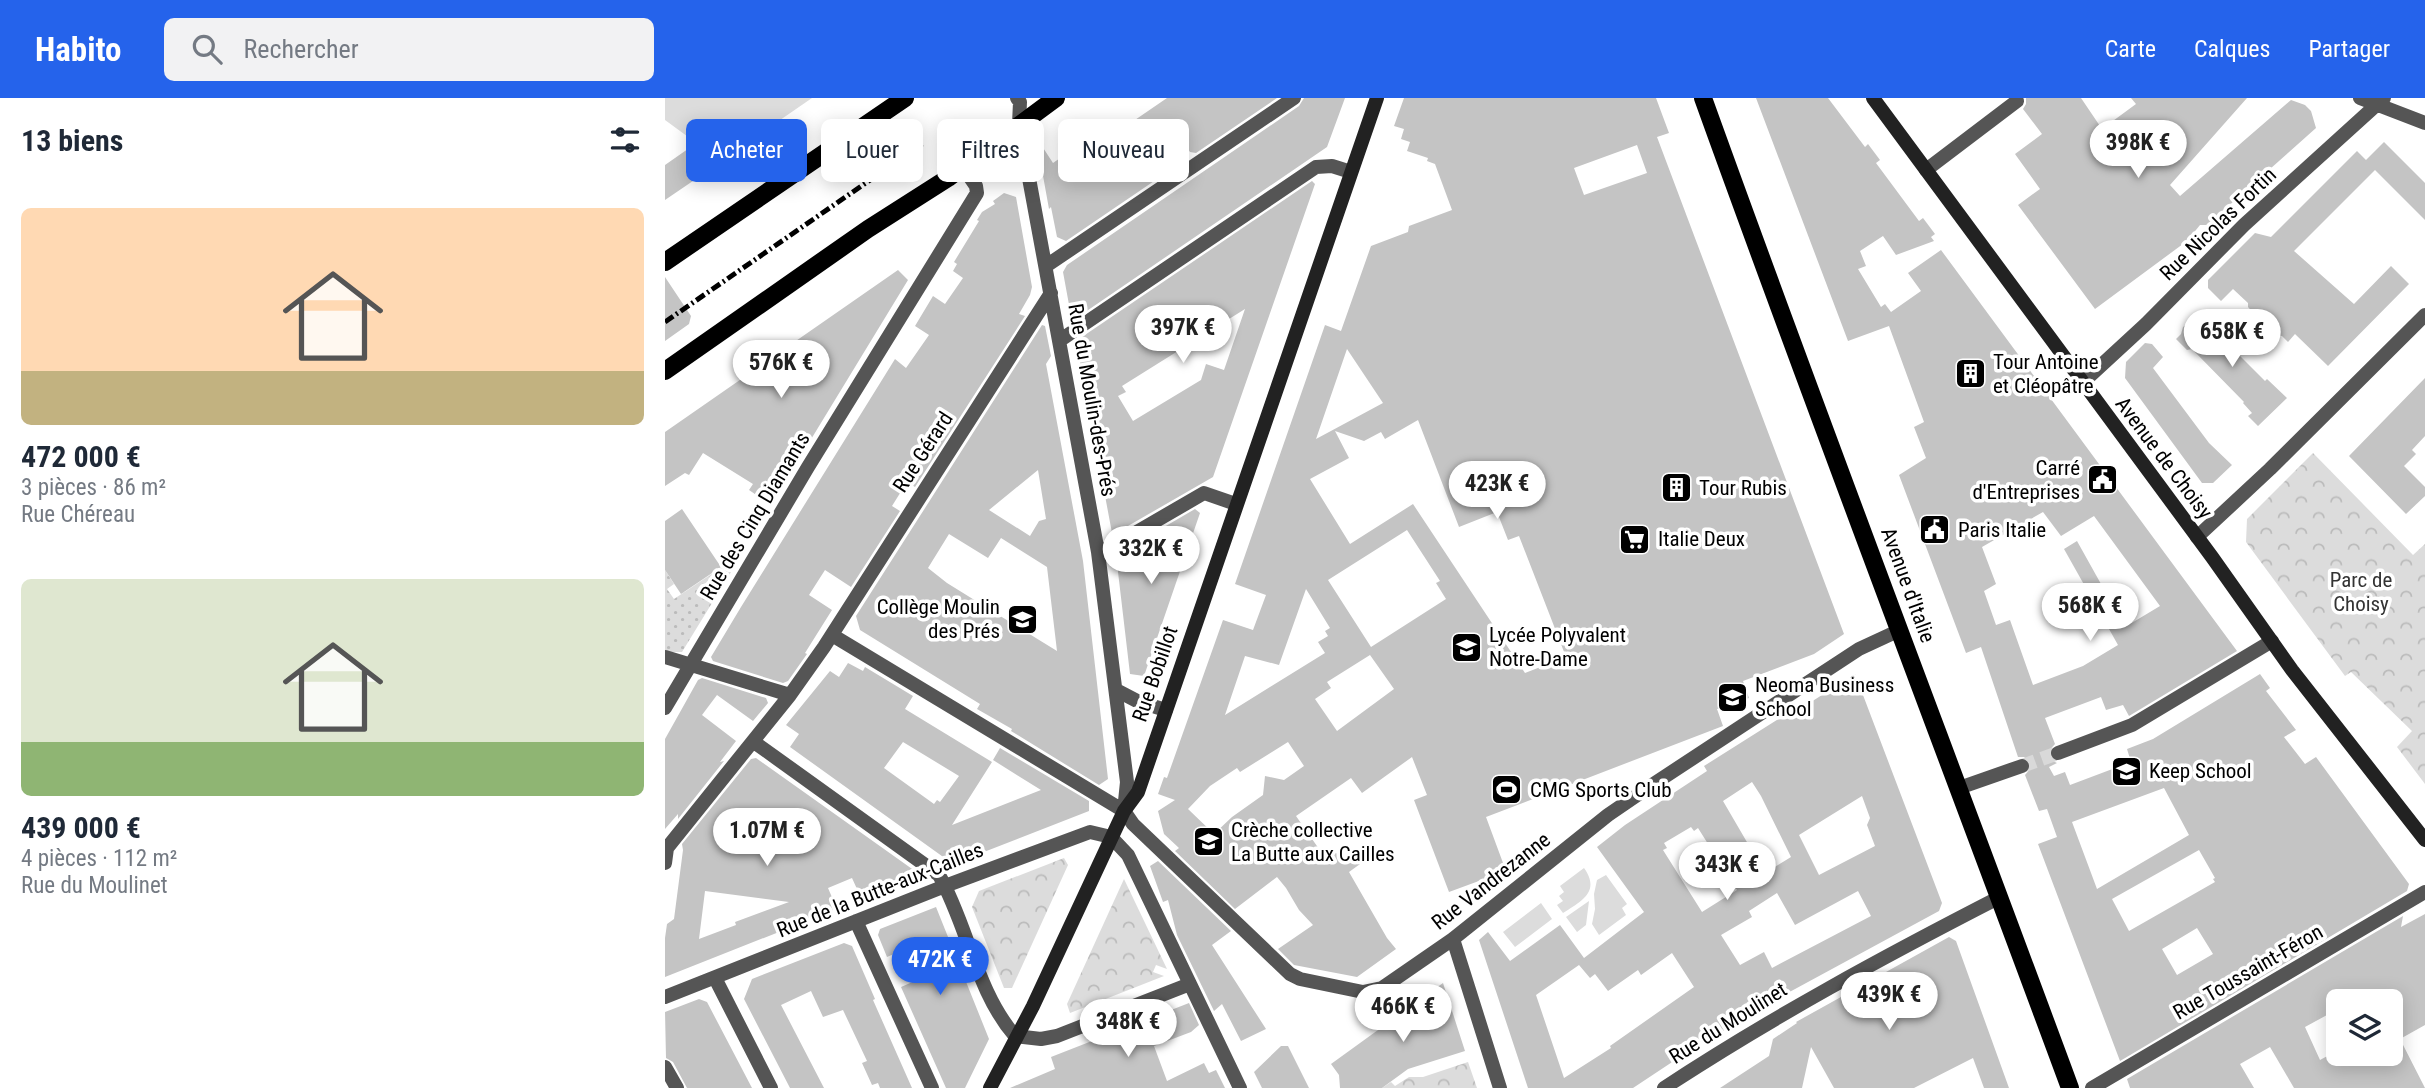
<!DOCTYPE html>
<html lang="fr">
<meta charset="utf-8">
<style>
:root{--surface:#fff;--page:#f2f2f3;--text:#1f2937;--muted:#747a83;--accent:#2563eb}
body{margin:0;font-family:"Roboto Condensed",sans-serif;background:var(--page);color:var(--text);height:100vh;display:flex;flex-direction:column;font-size:26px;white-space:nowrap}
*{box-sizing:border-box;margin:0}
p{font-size:23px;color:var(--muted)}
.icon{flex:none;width:38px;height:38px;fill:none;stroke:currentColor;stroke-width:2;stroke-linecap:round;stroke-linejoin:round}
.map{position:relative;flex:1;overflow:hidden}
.panel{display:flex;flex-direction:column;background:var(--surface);width:665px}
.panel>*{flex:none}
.hud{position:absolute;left:21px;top:21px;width:665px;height:63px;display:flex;gap:14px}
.fabs{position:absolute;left:1661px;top:891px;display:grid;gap:14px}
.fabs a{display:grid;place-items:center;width:77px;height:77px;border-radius:10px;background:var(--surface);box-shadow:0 4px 18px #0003;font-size:35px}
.price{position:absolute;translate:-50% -60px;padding:0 16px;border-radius:24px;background:#fff;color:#222;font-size:23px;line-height:46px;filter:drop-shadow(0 2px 4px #0008)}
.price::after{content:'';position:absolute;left:50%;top:42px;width:21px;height:16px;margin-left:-10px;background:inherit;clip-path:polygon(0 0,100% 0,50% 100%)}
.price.active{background:var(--accent);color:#fff}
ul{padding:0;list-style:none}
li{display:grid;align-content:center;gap:14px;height:371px;padding:0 21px}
li span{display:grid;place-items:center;height:217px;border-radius:10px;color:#555}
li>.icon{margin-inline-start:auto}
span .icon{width:126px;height:126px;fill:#fffc;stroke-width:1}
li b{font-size:30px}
h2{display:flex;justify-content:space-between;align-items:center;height:84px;padding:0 21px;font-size:30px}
.pill{padding:0 24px;border-radius:10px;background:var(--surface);box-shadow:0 4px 18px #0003;font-size:24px;line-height:63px}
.pill.active{background:var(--accent);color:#fff}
header{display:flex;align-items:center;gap:42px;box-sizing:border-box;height:98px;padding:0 35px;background:var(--accent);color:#fff}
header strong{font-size:33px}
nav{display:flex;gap:38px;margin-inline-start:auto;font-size:24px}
.search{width:490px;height:63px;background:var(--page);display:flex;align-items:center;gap:18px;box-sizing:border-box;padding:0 24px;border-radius:10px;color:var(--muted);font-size:26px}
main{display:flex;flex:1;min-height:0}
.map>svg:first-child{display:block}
.grass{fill:#dcdcdc}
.park{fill:url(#park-crowns)}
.garden{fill:url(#garden-dots)}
.building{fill:#c4c4c4;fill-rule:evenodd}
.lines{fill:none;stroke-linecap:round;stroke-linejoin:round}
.street-tunnel{stroke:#d9d9d9;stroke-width:14;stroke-dasharray:14 7;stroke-linecap:butt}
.street{stroke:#555;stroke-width:14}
.secondary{stroke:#222;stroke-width:14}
.primary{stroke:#000;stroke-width:18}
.rail{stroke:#000;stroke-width:5;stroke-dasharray:10 3.5 2 3.5;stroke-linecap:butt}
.labels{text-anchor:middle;stroke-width:7;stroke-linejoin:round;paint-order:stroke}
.street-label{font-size:21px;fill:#000;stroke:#fff}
.poi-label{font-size:21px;fill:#000;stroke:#fff;text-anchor:start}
.park-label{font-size:21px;fill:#333;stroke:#fff}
</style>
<header>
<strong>Habito</strong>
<div class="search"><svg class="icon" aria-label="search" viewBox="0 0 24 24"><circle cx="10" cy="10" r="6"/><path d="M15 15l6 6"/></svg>Rechercher</div>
<nav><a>Carte</a><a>Calques</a><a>Partager</a></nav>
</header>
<main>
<section class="panel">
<h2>13 biens<svg class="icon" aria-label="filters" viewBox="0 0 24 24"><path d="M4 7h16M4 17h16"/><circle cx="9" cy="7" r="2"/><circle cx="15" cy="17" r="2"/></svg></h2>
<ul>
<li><span style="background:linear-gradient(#ffd9b3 75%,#c2b280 0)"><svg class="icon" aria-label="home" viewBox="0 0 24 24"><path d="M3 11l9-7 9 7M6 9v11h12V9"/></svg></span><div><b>472 000 €</b><p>3 pièces · 86 m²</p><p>Rue Chéreau</p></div></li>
<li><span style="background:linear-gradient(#dfe7d0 75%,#8fb573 0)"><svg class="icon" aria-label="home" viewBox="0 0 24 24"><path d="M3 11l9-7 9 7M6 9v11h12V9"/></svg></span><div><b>439 000 €</b><p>4 pièces · 112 m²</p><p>Rue du Moulinet</p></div></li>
</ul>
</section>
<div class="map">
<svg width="1760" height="990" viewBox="0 0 1760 990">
<defs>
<pattern id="park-crowns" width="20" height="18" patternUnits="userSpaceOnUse" patternTransform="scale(1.75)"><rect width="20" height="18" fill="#dcdcdc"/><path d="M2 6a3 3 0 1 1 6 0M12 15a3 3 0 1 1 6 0" fill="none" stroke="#bbb"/></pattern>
<pattern id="garden-dots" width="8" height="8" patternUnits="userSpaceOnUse" patternTransform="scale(1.75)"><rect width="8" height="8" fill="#dcdcdc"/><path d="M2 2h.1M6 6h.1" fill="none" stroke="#bbb" stroke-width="1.8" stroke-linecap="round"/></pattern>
</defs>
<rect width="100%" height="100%" fill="#fff"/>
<path class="grass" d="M0,0H147L56,63L0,22Z
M919,770C936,794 916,803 898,815L892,807L898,803L894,798L899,794L895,788Z
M941,777L962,806L957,810L961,817L934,837L927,826L930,811L929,796L932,782Z
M924,803L921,827L912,834L901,819Z
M876,805L887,821L850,849L838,834Z"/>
<path class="park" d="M1648,355L1748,457L1760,446V686L1732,649L1747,633L1686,574L1680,578L1581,444L1582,421Z
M399,760L403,767L347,890H339L307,809L314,793Z
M459,781L502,871L491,867L488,874L499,878L405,915L402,906Z
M803,964L812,990H717L726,984L730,988L744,979H758Z"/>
<path class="garden" d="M57,469L66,474L17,554H0V472L9,486L2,491L9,501Z"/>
<path class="building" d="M502,0H612L531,55L525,54L509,31L480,51L498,77L401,143L392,139L386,109L384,111L371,39L388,65L442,27L448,37Z
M639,0H680L662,49L407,223L398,174L402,167L634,8Z
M739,0H991L1004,35L992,39L1179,536L1149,556L1078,583L1084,600L1052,611L1058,628L821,719L841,773L784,794L749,702L762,697L747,659L697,695L686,680L631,718L661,761L670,755L702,761L684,774L722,840L731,851L692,879L629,867L613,851L648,827L634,812L621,790L612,779L570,811L510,753L514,750L499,736L493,713L510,702L493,696L499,679L502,680L558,522L588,532L601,497L570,486L660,227L676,233L706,148L743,134L744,128L787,112L770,66L762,63L763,60L742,53L745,44L736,41L739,31L729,28ZM972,47L982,75L919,97L909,70ZM682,251L718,305L651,341ZM753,322L794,429L832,414L843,442L854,438L901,559L860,575L748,406L685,446L645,381L684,360L670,333L699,343L716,334L720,341ZM742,432L775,483L771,485L781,501L706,549L663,482ZM641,491L665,530L660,533L663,538L653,544L660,555L560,617L580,558L614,567ZM705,557L729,591L672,633L650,601L666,590L662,584ZM623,644L639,668L619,682L600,678L598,697L567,719L549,736L523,711L545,688L572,670L575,674Z
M1091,0H1163L1200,49L1203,46L1215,62L1211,65L1254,123L1258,120L1270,136L1266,139L1269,143L1231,157L1218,138L1195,153L1201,168L1193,171L1216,209L1220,206L1226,214L1256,193L1243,175L1276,152L1572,553L1464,618L1458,607L1441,612L1436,599L1380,620L1390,646L1383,654L1386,662L1392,665L1384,669L1389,678L1400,674L1405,687L1466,664L1462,651L1488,641L1595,576L1605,590L1601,593L1631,632L1619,639L1640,666L1651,659L1744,786L1742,793L1455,963L1373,746L1392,739L1382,711L1374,713L1360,677L1366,670V664L1359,659H1353L1316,549L1301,555L1234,377L1261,360L1249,329L1259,324L1224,228L1183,243ZM1378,414L1396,438L1429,418L1495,508L1460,529L1412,443L1399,451L1453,547L1418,568L1368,587L1345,522L1331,527L1319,493L1331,486L1317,449ZM1499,690L1524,737L1432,791L1407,724ZM1534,752L1550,780L1548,781L1550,784L1464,833L1447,801ZM1532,830L1548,856L1512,877L1497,851Z
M1361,0H1416L1437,31L1471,6L1466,0H1582L1505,87L1515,98L1626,2L1640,7L1646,13L1651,30L1542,127H1535L1522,143L1430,211L1353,107L1375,91L1350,56L1377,36L1358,11L1361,6Z
M1719,44L1760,85V122L1710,72L1629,153L1689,206L1726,168L1744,186L1663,268L1630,236L1623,244L1617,238L1611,237L1602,228V219H1592L1583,209V205L1568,191L1556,203L1543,190V182L1590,135L1606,139L1692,53L1701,62Z
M30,46L47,70L0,102V67Z
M647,83L650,86L548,379L449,436L447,435L411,243ZM580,211L559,272L541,266L536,282L468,323L453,298L461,294L457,288Z
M339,95L351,99L367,189L365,197L354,216L360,218L250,389L242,384L227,408L235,413L186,489L160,472L144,497L167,512L140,555L142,556L123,583L118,585L48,563L46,559L76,509L230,261L241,270L264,237L250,228L268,198L280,206L298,180L288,173L292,166L289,164L314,123L312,122L317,114L330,106L328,103Z
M233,172L243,182L106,407L84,392L88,386L38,355L24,377L20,375L0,388V334Z
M0,179L26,218L24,226L0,243Z
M1537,215L1548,225L1545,228L1600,283L1602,281L1622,300L1593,328L1583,318L1587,315L1578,305L1579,304L1527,251L1522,252L1511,241L1516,236L1518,229Z
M377,227L380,228L386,258L381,266L418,463L443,681L434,687L346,633L347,631L312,611L315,606L195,532L191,518ZM373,372L381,421L374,423L365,438L324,412ZM284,436L323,460L336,440L382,469L392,553L282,485L263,470Z
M1480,245L1487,246L1498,259L1488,270L1544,345L1567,367L1548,385H1537L1460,280L1461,264Z
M1760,280V338L1747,352L1751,356L1739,368L1760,389V398L1741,416L1684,358Z
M17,411L56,469L16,496L0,472V423Z
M530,411L535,415L479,578L465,576L451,457Z
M183,565L198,573L200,569L248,598L240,611L327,664L287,727L376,692L328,662L335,650L424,703V713L288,766L125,649L134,636L121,627L165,573L174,579ZM238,644L294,678L275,704L272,702L269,706L219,670Z
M1190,576L1277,805L1274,813L1086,915L1059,933L1057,931L968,990H863L814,842L823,834L845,863L895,827L919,860L979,814L932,749L960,727L1042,673L1039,668L1134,608L1135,611ZM1087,684L1096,698L1126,759L1100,775L1058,703ZM1197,698L1205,720L1202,727L1210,748L1154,777L1134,737ZM1026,729L1029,733L1033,730L1072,792L1037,814L998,752L1002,750L999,745ZM1193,793L1206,818L1107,870L1099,854L1075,867L1056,837L1087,819L1084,813L1112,795L1130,827ZM1007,855L1029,889L945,948L946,950L899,980L871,897L914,867L925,880L930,876L943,893L973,872L976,877Z
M37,580L101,600L103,605L88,623L52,597L37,617L71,643L55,664L59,663L13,721V716L0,731V641L33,582Z
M91,660L257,778L197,802L187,780L163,790L172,811L0,879V840L2,826L9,821L18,752L17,746L86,661ZM40,793L124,804L70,824L71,827L34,841Z
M493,763L566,833L547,847L601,931L576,943L557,906L549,913L512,837L503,802L498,804L485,768Z
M271,809L324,941L300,990H281L236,889L259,879L245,849L222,859L213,837L215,831Z
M1760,816V927L1735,941L1760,990H1629L1605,949L1575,966L1589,990H1465L1462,981L1738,818L1736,829ZM1726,893V956H1666L1655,962L1640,929L1673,911V903H1708Z
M1284,839L1291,843L1344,990H1319L1308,960L1249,990H1169L1146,949L1137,990H1055L1104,958L1108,941L1132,925L1131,924Z
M179,845L187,848L210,901L208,902L247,990H215L213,985L207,987L197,965L202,963L178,912L158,919L146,893L116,907L159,990H125L79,901L87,881Z
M778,885L800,953L743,971L717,990H675L674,977L666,966Z
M34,901L42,904L87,990H22L8,964L1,960L0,914Z
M524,905L534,927L526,934L489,948L502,983L539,965L544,975L551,972L560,990H345L390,971L386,959Z
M616,948H623L644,990H597L589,974Z"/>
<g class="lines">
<path class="street-tunnel" d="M1357,668L1393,655"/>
<path class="street" d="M352,0L355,4L354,26L433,454L462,684L459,713
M1695,0L1760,25
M1261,72L1352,3
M381,168L629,0
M394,243L651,69L667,68L686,74
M1417,285L1481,226L1579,127L1719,0
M1532,439L1605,371L1760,217
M433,454L446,449L539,395L571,406
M167,537L459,713L468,726L625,876L635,881L698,894L717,890L788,841L943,717L981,691L1194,551L1235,532
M0,559L125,597
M451,592L474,604L501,612
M0,610L143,369L312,95L311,88L298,69
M89,644L274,777C303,828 311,893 350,938L376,941L392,938L525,886
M1393,655L1467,627L1607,543
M1294,690L1357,668
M0,765L2,750L125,597L159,549L386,195
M191,823L267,990
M788,841L835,990
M50,880L106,990
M0,899L280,788L425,734L446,739L463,757L575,990
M0,969L12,990
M999,990C1107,919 1220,858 1335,799
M1427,990L1760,794"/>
<path class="secondary" d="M1208,0L1547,459L1627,572L1760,742
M325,990L368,908L459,713L473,694L712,0"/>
<path class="primary" d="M1038,0C1157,331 1283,660 1405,990
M0,164L240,0
M0,273L203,131L283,80L391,0"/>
<path class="rail" d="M0,224L257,46"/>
</g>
<defs>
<symbol id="building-square" viewBox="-11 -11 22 22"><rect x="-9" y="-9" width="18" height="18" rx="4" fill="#000" stroke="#fff"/><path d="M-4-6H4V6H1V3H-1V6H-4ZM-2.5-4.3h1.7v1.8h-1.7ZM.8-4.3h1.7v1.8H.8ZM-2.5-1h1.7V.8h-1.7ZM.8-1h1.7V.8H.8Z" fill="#fff"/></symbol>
<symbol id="civic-square" viewBox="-11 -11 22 22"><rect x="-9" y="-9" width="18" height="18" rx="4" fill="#000" stroke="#fff"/><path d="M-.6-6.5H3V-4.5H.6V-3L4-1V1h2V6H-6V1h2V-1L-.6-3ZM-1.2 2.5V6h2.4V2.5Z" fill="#fff"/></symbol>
<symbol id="supermarket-square" viewBox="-11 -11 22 22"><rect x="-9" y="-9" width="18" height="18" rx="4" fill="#000" stroke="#fff"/><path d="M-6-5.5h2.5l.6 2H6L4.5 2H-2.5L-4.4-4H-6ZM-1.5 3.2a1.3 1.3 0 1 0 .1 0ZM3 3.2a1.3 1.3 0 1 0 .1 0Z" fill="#fff"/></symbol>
<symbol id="school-square" viewBox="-11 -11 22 22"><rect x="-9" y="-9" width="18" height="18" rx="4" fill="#000" stroke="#fff"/><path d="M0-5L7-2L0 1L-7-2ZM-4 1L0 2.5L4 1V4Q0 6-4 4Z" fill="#fff"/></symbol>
<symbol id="university-square" viewBox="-11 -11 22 22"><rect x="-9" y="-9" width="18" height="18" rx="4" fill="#000" stroke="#fff"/><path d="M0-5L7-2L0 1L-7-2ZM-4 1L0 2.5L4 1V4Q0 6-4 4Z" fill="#fff"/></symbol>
<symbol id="stadium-square" viewBox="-11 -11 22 22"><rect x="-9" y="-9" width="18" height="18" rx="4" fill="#000" stroke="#fff"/><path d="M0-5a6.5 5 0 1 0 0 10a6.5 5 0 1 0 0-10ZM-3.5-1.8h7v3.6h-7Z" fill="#fff"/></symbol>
</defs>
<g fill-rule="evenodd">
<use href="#building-square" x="1288" y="258" width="35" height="35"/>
<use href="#civic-square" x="1420" y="364" width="35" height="35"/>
<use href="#building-square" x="994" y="372" width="35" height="35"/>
<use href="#civic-square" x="1252" y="414" width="35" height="35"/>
<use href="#supermarket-square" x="952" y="424" width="35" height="35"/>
<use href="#school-square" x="340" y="504" width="35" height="35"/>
<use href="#school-square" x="784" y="532" width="35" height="35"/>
<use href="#university-square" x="1050" y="582" width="35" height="35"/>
<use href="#school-square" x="1444" y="656" width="35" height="35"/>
<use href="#stadium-square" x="824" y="674" width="35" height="35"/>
<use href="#school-square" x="526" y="726" width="35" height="35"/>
</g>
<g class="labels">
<g class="street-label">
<text transform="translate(1553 126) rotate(-44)" y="7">Rue Nicolas Fortin</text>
<text transform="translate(427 302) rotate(80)" y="7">Rue du Moulin-des-Prés</text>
<text transform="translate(258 354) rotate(-57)" y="7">Rue Gérard</text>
<text transform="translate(1499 360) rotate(53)" y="7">Avenue de Choisy</text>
<text transform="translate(90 418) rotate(-59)" y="7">Rue des Cinq Diamants</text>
<text transform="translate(1243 487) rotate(70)" y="7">Avenue d'Italie</text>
<text transform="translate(490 576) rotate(-71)" y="7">Rue Bobillot</text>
<text transform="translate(826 783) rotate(-38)" y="7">Rue Vandrezanne</text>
<text transform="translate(215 792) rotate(-22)" y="7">Rue de la Butte-aux-Cailles</text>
<text transform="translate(1583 874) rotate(-30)" y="7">Rue Toussaint-Féron</text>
<text transform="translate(1063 925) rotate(-32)" y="7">Rue du Moulinet</text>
</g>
<g class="poi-label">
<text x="1328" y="271">Tour Antoine<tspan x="1328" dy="24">et Cléopâtre</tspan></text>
<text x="1415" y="377" text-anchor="end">Carré<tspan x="1415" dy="24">d'Entreprises</tspan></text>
<text x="1034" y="397">Tour Rubis</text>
<text x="1293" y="439">Paris Italie</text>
<text x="993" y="448">Italie Deux</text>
<text x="335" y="516" text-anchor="end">Collège Moulin<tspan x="335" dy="24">des Prés</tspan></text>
<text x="824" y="544">Lycée Polyvalent<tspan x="824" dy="24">Notre-Dame</tspan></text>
<text x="1090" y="594">Neoma Business<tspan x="1090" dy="24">School</tspan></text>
<text x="1484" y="680">Keep School</text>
<text x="865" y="699">CMG Sports Club</text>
<text x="566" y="739">Crèche collective<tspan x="566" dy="24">La Butte aux Cailles</tspan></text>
</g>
<g class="park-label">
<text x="1696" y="489">Parc de<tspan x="1696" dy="24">Choisy</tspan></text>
</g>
</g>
</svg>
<div class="fabs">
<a><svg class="icon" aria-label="layers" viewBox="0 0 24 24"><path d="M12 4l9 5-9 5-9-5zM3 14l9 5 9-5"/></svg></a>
</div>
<b class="price" style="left:1473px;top:82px">398K €</b>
<b class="price" style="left:518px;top:267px">397K €</b>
<b class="price" style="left:1567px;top:271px">658K €</b>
<b class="price" style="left:116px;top:302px">576K €</b>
<b class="price" style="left:832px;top:423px">423K €</b>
<b class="price" style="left:486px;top:488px">332K €</b>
<b class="price" style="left:1425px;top:545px">568K €</b>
<b class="price" style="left:102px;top:770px">1.07M €</b>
<b class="price" style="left:1062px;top:804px">343K €</b>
<b class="price active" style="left:275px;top:899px">472K €</b>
<b class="price" style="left:1224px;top:934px">439K €</b>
<b class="price" style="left:738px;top:946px">466K €</b>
<b class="price" style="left:463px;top:961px">348K €</b>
<div class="hud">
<a class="pill active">Acheter</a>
<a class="pill">Louer</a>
<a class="pill">Filtres</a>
<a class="pill">Nouveau</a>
</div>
</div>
</main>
